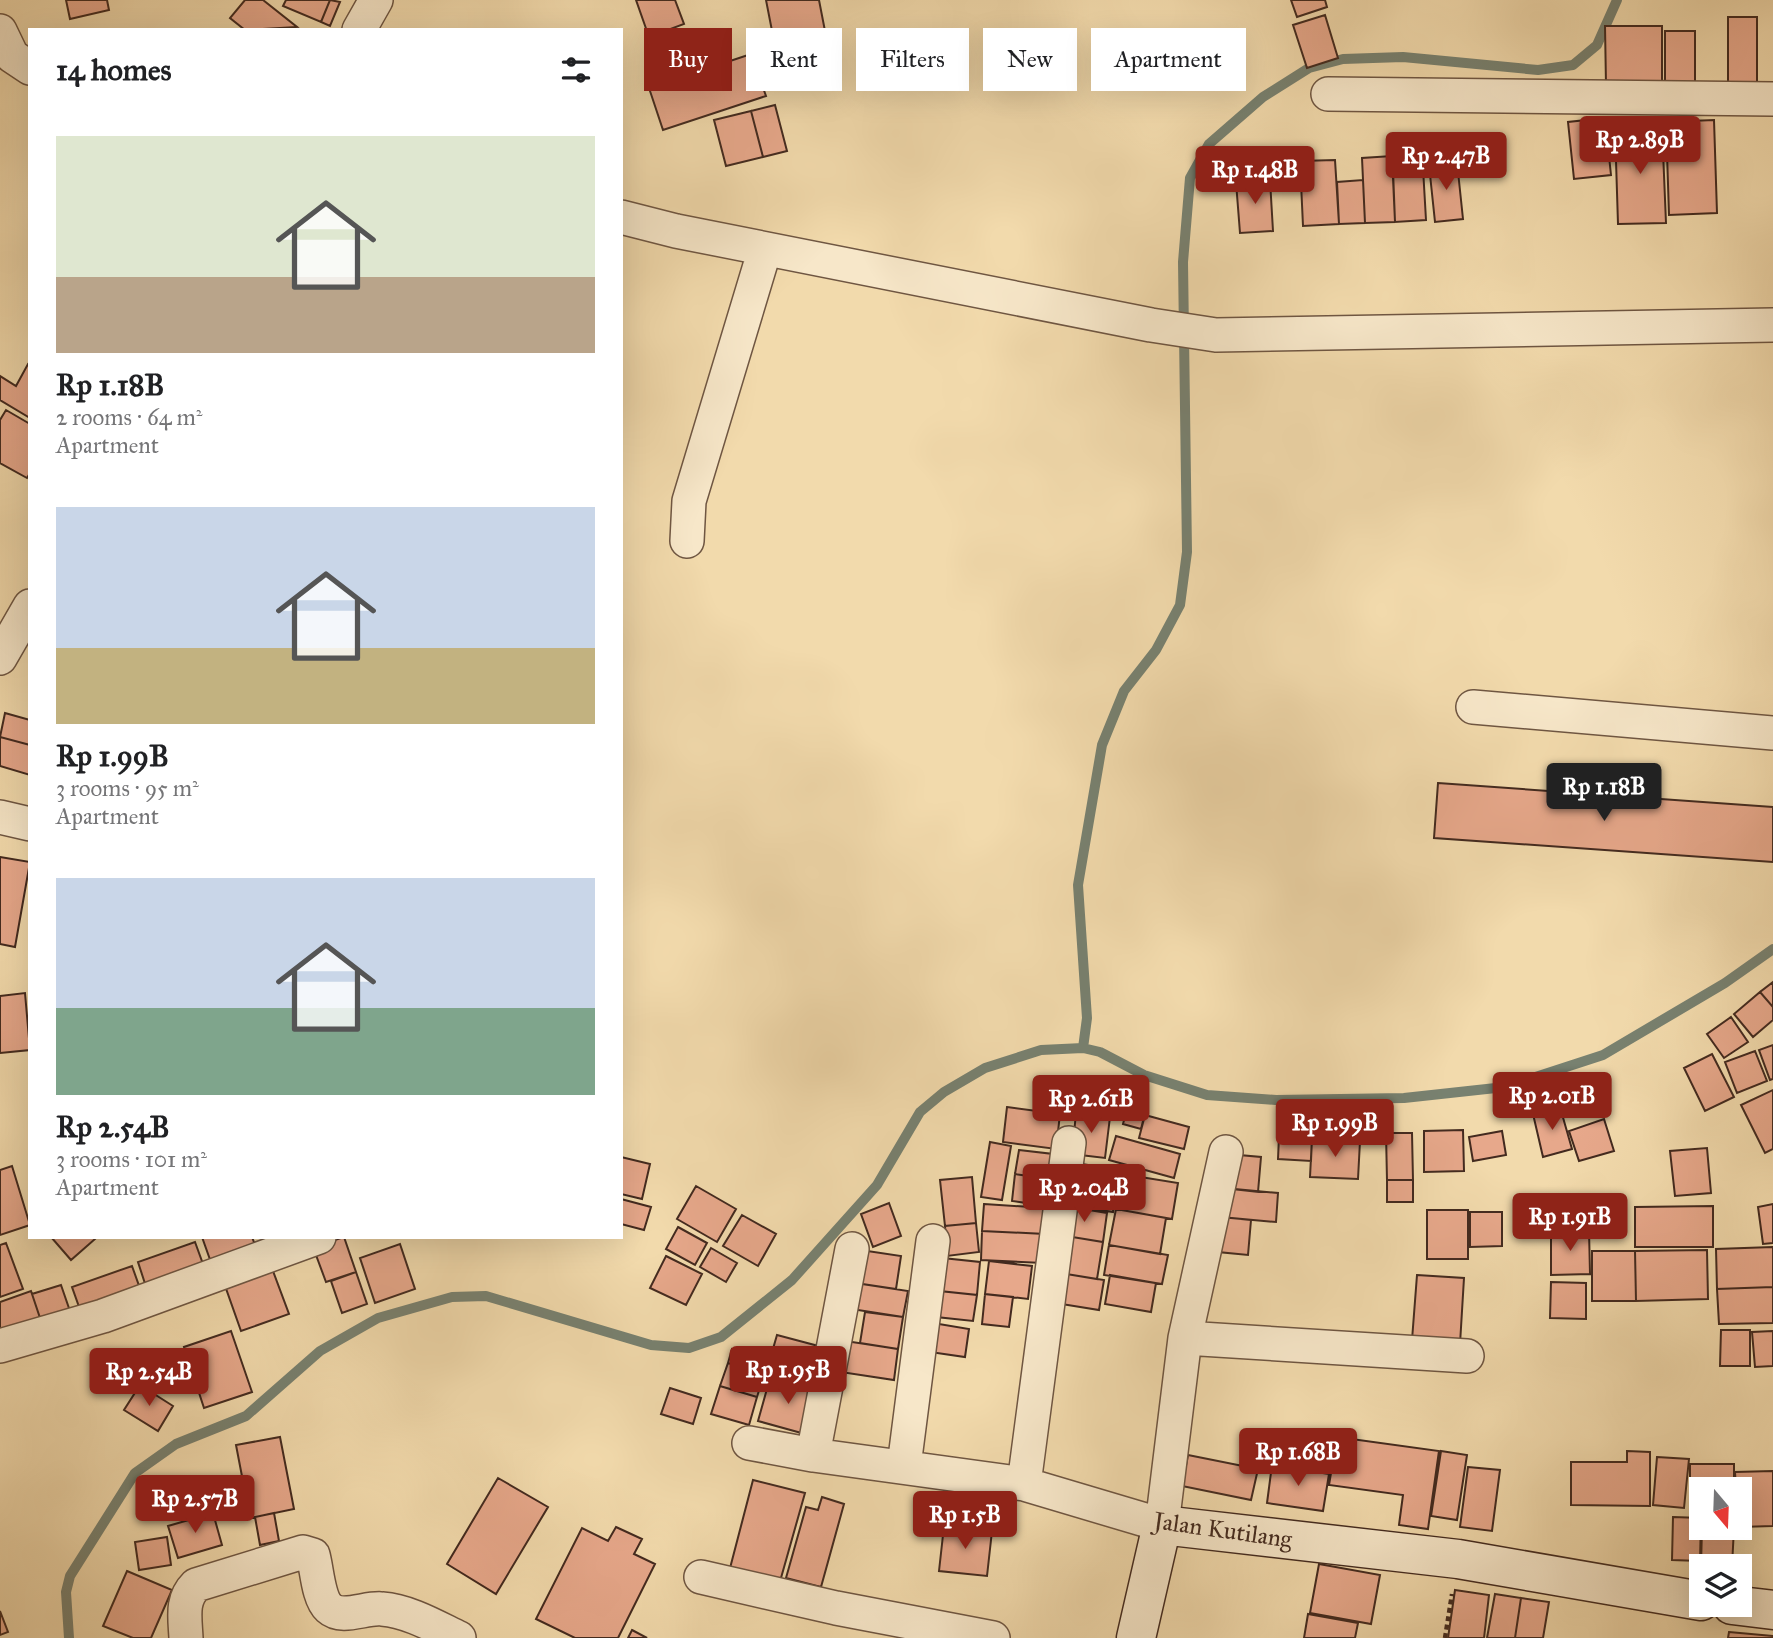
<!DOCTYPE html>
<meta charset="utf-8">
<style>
:root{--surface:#fff;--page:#f2f2f2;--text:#202124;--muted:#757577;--accent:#8f2418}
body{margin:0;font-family:"IM FELL Great Primer",serif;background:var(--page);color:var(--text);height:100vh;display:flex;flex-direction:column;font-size:26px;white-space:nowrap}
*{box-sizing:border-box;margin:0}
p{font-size:23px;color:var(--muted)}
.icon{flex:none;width:38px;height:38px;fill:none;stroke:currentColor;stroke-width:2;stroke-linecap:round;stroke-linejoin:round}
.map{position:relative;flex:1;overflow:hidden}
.drawer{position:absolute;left:28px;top:28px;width:595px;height:1211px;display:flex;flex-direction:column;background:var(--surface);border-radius:0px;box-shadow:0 7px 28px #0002}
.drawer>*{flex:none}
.guide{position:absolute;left:644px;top:28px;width:665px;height:63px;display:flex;gap:14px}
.needle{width:46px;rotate:161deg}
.buttons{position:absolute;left:1689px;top:1477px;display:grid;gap:14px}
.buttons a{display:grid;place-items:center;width:63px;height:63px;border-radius:0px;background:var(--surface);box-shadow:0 7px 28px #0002;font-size:35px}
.price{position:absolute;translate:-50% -60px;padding:0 16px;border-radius:7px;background:var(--accent);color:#fff;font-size:23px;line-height:46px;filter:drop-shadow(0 2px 4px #0008)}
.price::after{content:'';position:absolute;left:50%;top:42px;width:21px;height:16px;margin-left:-10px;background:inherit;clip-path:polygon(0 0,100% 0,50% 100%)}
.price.selected{background:#222;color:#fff}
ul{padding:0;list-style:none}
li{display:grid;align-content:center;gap:14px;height:371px;padding:0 28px}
li span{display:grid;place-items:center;height:217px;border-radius:0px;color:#555}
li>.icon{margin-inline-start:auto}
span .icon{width:126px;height:126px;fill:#fffc;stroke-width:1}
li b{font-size:30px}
h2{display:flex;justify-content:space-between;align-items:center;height:84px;padding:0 28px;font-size:30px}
.chip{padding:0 24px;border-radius:0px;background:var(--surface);box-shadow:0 7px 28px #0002;font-size:24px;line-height:63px}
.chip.selected{background:var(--accent);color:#fff}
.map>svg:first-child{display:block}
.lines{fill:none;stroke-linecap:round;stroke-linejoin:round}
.stream{stroke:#788170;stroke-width:10}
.building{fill:#e7a88b;stroke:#432a1f;stroke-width:2}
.street-casing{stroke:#6f5642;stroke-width:36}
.secondary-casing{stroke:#432a1f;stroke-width:41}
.path{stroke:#432a1f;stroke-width:4.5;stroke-dasharray:5 3.5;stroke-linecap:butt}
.street{stroke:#f7e7c9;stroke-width:33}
.secondary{stroke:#f7e7c9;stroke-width:38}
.labels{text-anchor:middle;stroke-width:5;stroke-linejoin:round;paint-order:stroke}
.street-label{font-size:24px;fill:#432a1f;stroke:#f7e7c9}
</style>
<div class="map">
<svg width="1773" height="1638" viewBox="0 0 1773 1638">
<rect width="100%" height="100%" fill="#f2daac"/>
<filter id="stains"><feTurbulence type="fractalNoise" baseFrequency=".00286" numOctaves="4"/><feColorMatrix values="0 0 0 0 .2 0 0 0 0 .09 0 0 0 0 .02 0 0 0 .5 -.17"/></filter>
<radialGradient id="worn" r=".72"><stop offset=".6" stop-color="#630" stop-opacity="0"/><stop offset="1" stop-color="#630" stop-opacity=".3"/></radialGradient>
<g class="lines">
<path class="stream" d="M1083,1048L1087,1018L1078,885L1102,745L1124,691L1156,650L1180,605L1187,552L1183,262L1190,178L1209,144L1263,97L1309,68L1343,59L1403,57L1538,70L1573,65L1597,45L1617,0
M69,1638L66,1592L70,1576L135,1473L176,1444L246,1416L320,1351L378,1318L452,1297L486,1296L651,1345L689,1348L721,1337L792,1280L877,1185L920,1112L944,1092L985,1068L1041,1050L1083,1048L1100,1052L1144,1075L1207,1095L1276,1100L1404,1098L1505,1087L1603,1055L1725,983L1773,949"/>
</g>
<path class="building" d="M66,0H107L109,10L70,19Z
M245,0H263L297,27L245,30L230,18Z
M286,0H330L321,22L283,6Z
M330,0L340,2L330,26L321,22Z
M636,0H675L684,24L649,37Z
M766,0H819L825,31L774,41Z
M1291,0H1325L1327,7L1297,17Z
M1325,15L1338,58L1307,68L1293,25Z
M1728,17H1757V85H1728Z
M1605,26H1662V86L1606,85Z
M1665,31H1695V84H1665Z
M751,54L766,96L663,130L649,88Z
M775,105L787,151L763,157L751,111Z
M751,111L763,157L726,166L714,120Z
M1605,118L1611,175L1574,179L1568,122Z
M1714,120L1717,213L1669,215L1666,122Z
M1662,127L1666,223L1618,224L1615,129Z
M1392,156L1395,222L1365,223L1362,158Z
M1335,160L1339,224L1303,226L1300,161Z
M1457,162L1463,219L1435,222L1429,165Z
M1423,168L1426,220L1395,222L1393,170Z
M1270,180L1273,231L1240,233L1236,182Z
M1363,180L1365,223L1339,224L1337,182Z
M28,364L30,365V418L0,400V376L16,386Z
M6,410L30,424V473L27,478L0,463V420Z
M5,713L30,720V745L0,737Z
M0,737L30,745V775L0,766Z
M1438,783L1773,807V862L1434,838Z
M0,857L30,862L15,947L0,944Z
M1773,982V1007L1760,992Z
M1760,992L1773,1007V1020L1753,1037L1734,1014Z
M25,993L30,1050L0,1053V996Z
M1731,1017L1748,1042L1724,1058L1707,1034Z
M1773,1045V1079L1770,1080L1759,1050Z
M1755,1051L1767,1081L1737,1093L1725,1062Z
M1712,1054L1734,1097L1705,1111L1684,1068Z
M1773,1090V1149L1765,1153L1741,1105Z
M1007,1107L1060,1114L1056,1149L1003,1142Z
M1560,1107L1572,1149L1543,1157L1533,1114Z
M1127,1109L1145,1113L1141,1129L1123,1124Z
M1076,1113L1110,1117L1105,1158L1072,1154Z
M1145,1115L1189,1127L1184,1149L1139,1138Z
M1604,1119L1614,1151L1579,1161L1569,1131Z
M1463,1130L1464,1171L1424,1172V1131Z
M1502,1131L1506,1155L1473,1161L1469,1137Z
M1386,1133H1412L1413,1180H1387Z
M1116,1136L1180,1154L1174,1178L1109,1160Z
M1279,1136L1312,1138L1311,1161L1278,1159Z
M1312,1138L1360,1141L1358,1179L1310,1177Z
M990,1142L1011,1146L1002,1200L981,1197Z
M1707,1148L1711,1193L1675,1196L1670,1151Z
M1019,1150L1053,1154L1050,1179L1015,1174Z
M1228,1154L1261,1157L1258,1192L1224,1188Z
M621,1157L650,1164L642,1199L621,1194Z
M1069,1162L1095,1166L1088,1208L1062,1204Z
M12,1166L30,1225L0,1235V1170Z
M1095,1166L1119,1169L1113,1212L1088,1208Z
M1015,1174L1050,1179L1047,1206L1012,1201Z
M1122,1174L1178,1183L1172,1219L1116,1209Z
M972,1177L976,1223L945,1226L940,1180Z
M1387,1180H1413V1202H1387Z
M696,1186L736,1209L717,1242L677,1219Z
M1224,1188L1278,1193L1276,1222L1221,1217Z
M621,1199L651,1207L644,1230L621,1224Z
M889,1203L901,1236L873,1247L861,1214Z
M984,1204L1046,1208L1045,1234L982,1231Z
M1773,1204V1243L1763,1244L1758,1207Z
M1065,1206L1107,1213L1103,1242L1060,1235Z
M1713,1206V1247H1635V1207Z
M1116,1209L1166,1218L1160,1254L1109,1245Z
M1427,1210H1468V1259H1427Z
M1470,1212H1502V1246L1470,1247Z
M742,1215L776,1234L758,1266L723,1246Z
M1221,1217L1251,1220L1248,1255L1218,1252Z
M976,1223L979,1252L947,1256L945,1226Z
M678,1227L707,1243L695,1265L666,1249Z
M1589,1230L1590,1274L1551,1275V1231Z
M982,1231L1045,1234L1043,1263L981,1260Z
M1060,1235L1103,1242L1097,1279L1054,1272Z
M51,1237H93L95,1239L71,1260Z
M202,1237H252L258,1253L213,1268Z
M344,1237L356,1272L326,1282L313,1247Z
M195,1242L207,1275L149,1296L138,1262Z
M6,1243L23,1289L0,1297V1245Z
M400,1244L415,1289L375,1303L360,1258Z
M1109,1245L1168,1255L1162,1284L1104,1275Z
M1773,1247V1287L1717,1289L1716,1249Z
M711,1248L737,1263L726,1282L700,1267Z
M854,1249L901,1256L896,1289L849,1282Z
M1707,1250L1708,1299L1636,1301L1635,1251Z
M1592,1251H1635L1636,1301H1592Z
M666,1256L702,1274L686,1305L650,1288Z
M933,1257L980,1262L977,1295L930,1290Z
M989,1261L1032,1266L1028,1299L985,1294Z
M270,1263L289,1314L241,1331L223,1280Z
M132,1266L143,1297L83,1318L72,1287Z
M356,1272L367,1304L342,1313L331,1281Z
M1054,1272L1104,1280L1099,1310L1049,1302Z
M1110,1275L1156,1283L1151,1312L1105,1304Z
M1417,1275L1464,1278L1460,1344L1412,1340Z
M849,1282L908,1291L903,1317L845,1308Z
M1551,1282L1586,1283V1319L1550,1318Z
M61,1285L72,1317L43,1327L32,1294Z
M1773,1287V1323L1719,1324L1717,1289Z
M930,1290L977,1295L973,1321L927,1316Z
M31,1291L43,1327L0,1342V1302Z
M985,1294L1013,1297L1009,1327L982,1324Z
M865,1312L903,1317L898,1349L860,1343Z
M927,1322L969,1329L965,1357L923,1351Z
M1721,1330H1750V1366H1720Z
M231,1331L252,1392L204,1408L184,1347Z
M1773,1331V1366L1755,1367L1752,1332Z
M777,1335L826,1348L816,1386L766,1373Z
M839,1340L898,1349L894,1380L834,1371Z
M732,1349L754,1356L750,1369L728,1363Z
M728,1363L764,1374L757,1397L720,1386Z
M770,1378L817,1391L805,1434L758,1421Z
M140,1385L173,1406L158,1431L124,1410Z
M720,1386L757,1397L749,1425L711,1414Z
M670,1388L701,1398L693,1424L661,1414Z
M280,1437L294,1509L250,1518L236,1445Z
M1337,1437L1439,1451L1428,1529L1399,1525L1403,1495L1329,1485Z
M1441,1451L1467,1455L1457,1520L1431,1516Z
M1627,1451L1650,1452V1506L1571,1505V1462H1627Z
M1188,1455L1258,1469L1251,1500L1182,1486Z
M1657,1457L1689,1459L1684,1508L1653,1505Z
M1690,1464H1734V1489H1701V1513H1690Z
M1272,1465L1329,1474L1323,1511L1267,1503Z
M1468,1467L1500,1470L1492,1531L1460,1527Z
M1773,1471V1526L1740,1527V1489H1736L1735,1472Z
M498,1478L548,1507L496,1594L447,1564Z
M753,1480L805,1493L779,1585L729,1572Z
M822,1497L844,1504L821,1587L786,1578L806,1507L818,1510Z
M213,1513L222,1545L178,1558L168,1526Z
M274,1513L279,1541L260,1545L255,1517Z
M1673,1517L1701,1518L1700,1561L1672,1560Z
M944,1526L992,1531L987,1576L939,1571Z
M616,1527L642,1539L634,1554L655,1564L618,1638H575L536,1619L582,1528L608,1541Z
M1702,1528H1734L1732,1566H1701Z
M167,1537L171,1565L139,1570L135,1542Z
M1319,1564L1380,1575L1371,1624L1310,1613Z
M127,1571L172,1590L151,1638H133L103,1626Z
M1455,1590L1489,1595L1484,1638H1448Z
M1495,1594L1521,1598L1515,1638H1487Z
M1521,1598L1549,1602L1543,1638H1515Z
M0,1611L8,1632L0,1635Z
M1308,1614L1358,1623L1355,1638H1304Z
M632,1630L647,1638H628Z
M1729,1632L1773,1636V1638H1728Z"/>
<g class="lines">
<defs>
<path id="street" d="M359,30L376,0
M0,31L12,56L30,68
M1328,94L1773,99
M621,217L676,231L1151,325L1216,335L1773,325
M687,541L689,501L765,249
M0,658L30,606
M1473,707L1773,733
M0,817L30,824
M1185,1338L1467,1356
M0,1346L103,1316L319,1237
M749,1443L813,1455L1024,1484L1162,1525L1185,1338L1226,1152
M813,1455L852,1249
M904,1466L933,1241
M1024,1484L1069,1143
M701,1577L836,1608L993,1638
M186,1638C185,1617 181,1600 196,1585L303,1552L313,1555C317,1569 318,1598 329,1608C342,1620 366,1607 382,1609C409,1611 436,1627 459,1638"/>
<path id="secondary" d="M1732,1605L1773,1610
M1136,1638L1162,1525L1458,1559L1701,1601"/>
</defs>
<use href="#street" class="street-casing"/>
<use href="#secondary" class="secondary-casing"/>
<path class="path" d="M1445,1638L1452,1594"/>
<use href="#street" class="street"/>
<use href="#secondary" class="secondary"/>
</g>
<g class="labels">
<g class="street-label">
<text transform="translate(1223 1530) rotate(8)" y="8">Jalan Kutilang</text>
</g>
</g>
<rect width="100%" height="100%" filter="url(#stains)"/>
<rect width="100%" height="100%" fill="url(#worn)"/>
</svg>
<div class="buttons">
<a><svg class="needle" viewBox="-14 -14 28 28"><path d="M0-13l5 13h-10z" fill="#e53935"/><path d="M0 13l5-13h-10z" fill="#757577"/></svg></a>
<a><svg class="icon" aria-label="layers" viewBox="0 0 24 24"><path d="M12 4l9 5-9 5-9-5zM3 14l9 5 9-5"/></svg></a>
</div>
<b class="price" style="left:1640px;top:176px">Rp 2.89B</b>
<b class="price" style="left:1446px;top:192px">Rp 2.47B</b>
<b class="price" style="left:1255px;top:206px">Rp 1.48B</b>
<b class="price selected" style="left:1604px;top:823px">Rp 1.18B</b>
<b class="price" style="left:1552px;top:1132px">Rp 2.01B</b>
<b class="price" style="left:1091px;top:1135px">Rp 2.61B</b>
<b class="price" style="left:1335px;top:1159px">Rp 1.99B</b>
<b class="price" style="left:1084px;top:1224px">Rp 2.04B</b>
<b class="price" style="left:1570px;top:1253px">Rp 1.91B</b>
<b class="price" style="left:788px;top:1406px">Rp 1.95B</b>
<b class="price" style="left:149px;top:1408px">Rp 2.54B</b>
<b class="price" style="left:1298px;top:1488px">Rp 1.68B</b>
<b class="price" style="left:195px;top:1535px">Rp 2.57B</b>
<b class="price" style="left:965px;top:1551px">Rp 1.5B</b>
<div class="guide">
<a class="chip selected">Buy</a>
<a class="chip">Rent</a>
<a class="chip">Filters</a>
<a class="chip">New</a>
<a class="chip">Apartment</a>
</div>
<section class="drawer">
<h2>14 homes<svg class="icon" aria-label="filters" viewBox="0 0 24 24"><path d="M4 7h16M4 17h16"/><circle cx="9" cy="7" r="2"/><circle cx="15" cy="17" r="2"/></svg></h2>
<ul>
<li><span style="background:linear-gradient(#dfe7d0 65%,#b9a48a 0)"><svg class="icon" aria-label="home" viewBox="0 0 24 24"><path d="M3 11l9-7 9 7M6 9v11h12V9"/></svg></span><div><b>Rp 1.18B</b><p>2 rooms · 64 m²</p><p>Apartment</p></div></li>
<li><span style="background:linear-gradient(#c9d6e8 65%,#c2b280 0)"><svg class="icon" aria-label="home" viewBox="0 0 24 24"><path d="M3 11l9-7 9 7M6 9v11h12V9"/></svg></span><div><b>Rp 1.99B</b><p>3 rooms · 95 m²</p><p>Apartment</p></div></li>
<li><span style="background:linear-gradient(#c9d6e8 60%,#7fa58c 0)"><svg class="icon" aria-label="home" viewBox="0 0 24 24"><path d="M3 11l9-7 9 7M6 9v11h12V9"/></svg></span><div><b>Rp 2.54B</b><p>3 rooms · 101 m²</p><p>Apartment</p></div></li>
</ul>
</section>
</div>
